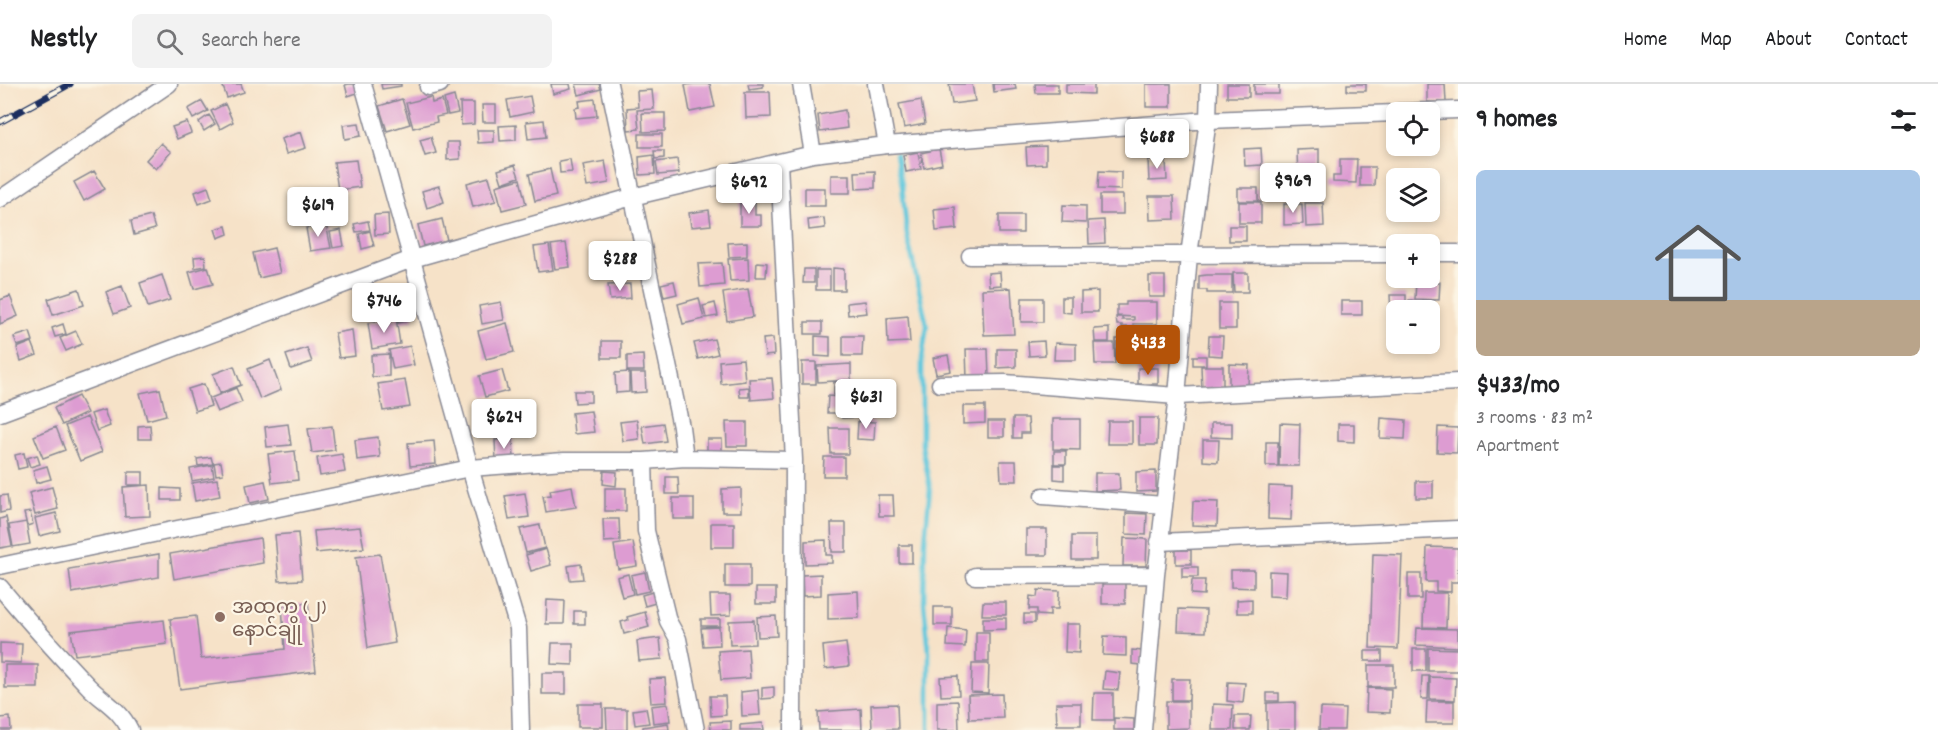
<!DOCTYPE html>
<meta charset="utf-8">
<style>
:root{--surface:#fff;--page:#f2f2f2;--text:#202124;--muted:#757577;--line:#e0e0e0;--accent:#b45309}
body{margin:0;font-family:Dekko,"Noto Sans Myanmar",sans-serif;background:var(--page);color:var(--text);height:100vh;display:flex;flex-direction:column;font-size:22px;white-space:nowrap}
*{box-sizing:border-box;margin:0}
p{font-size:20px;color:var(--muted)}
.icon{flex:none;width:33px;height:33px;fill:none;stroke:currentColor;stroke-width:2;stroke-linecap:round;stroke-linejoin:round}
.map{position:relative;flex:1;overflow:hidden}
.panel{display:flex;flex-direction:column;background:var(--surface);width:480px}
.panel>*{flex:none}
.buttons{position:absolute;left:1386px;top:18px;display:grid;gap:12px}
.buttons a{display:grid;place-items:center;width:54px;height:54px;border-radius:9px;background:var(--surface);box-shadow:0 3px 9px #0003;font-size:30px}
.price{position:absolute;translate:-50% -51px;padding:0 14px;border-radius:6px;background:#fff;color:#222;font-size:20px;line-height:39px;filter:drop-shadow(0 2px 3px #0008)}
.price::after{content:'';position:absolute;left:50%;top:36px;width:18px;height:14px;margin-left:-9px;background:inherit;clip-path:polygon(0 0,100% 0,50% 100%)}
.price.selected{background:var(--accent);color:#fff}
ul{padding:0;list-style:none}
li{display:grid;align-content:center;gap:12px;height:318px;padding:0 18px}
li span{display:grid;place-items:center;height:186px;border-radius:9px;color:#555}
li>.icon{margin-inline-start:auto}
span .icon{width:108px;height:108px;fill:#fffc;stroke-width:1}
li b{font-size:26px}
h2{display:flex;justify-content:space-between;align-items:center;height:72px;padding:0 18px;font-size:26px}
header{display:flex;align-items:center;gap:36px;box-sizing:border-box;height:84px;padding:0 30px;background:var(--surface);border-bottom:2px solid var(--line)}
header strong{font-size:28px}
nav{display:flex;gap:33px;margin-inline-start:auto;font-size:21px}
.search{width:420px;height:54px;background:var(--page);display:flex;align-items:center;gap:15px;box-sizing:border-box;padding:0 21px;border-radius:9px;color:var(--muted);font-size:22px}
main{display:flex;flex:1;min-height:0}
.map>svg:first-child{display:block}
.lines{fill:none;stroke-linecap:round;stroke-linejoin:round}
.stream{stroke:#61c8dd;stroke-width:4.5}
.building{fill:#dd9cd2}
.street-casing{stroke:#888893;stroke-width:19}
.street{stroke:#fff;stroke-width:16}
.rail-casing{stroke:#1b2f5e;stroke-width:7}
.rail{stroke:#fcf5e5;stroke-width:4.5;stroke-dasharray:14;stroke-linecap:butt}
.education-dot{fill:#8d6e63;stroke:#fcf5e5;stroke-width:2}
.labels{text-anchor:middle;stroke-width:4.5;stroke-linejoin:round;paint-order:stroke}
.education-label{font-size:20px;fill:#785e54;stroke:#fcf5e5;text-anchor:start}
</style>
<header>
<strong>Nestly</strong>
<div class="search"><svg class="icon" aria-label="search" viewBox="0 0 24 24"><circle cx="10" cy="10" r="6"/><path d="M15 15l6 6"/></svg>Search here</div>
<nav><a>Home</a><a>Map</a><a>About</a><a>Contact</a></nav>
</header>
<main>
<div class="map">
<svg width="1458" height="646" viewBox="0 0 1458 646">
<rect width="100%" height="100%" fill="#fcf5e5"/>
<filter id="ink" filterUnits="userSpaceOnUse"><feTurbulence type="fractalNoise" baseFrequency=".0167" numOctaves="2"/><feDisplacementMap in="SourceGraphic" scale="12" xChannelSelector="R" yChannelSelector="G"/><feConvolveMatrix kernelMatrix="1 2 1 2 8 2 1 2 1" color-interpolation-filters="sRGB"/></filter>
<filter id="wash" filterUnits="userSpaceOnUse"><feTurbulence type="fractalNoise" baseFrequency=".008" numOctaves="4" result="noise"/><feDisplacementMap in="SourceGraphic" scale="24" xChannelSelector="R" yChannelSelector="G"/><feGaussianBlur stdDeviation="1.35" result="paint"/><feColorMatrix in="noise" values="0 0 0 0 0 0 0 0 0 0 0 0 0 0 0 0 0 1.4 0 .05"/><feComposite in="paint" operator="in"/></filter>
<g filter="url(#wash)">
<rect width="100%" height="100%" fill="#f6e2c8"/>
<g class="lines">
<path class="stream" d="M896,70L902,101L907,151L927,242L922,274V361L930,404L925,457L924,519L929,567V646"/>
</g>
<g id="blocks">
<path class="building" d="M222,0H241L244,8L227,14Z
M349,0H358L360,8L348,12L345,1Z
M381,0H401V2L382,5Z
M551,0H570L571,5L553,10Z
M576,0H599L601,5L579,11Z
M693,0H710L715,23L690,28L685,1Z
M748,0H763V3L749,5Z
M949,0H972L975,17L952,20Z
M993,0H1015L1016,5L994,8Z
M1035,0H1058V9H1036Z
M1066,0H1094V10L1066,9Z
M1146,0H1171V23H1146Z
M1227,0H1249V13H1227Z
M1254,0H1279V10H1254Z
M1347,0H1366V7H1347Z
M1427,0H1445L1446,18H1427Z
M652,6L654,25L637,26L639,45L628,46L627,24L638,23L637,7Z
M745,8H770L771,33L746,34Z
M454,12L458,29L448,31L444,15Z
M530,12L533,28L510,33L507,16Z
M431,13L432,19L442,16L446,31L436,33L437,38L413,44L406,19Z
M402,15L410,40L387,47L379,22Z
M595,15L597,32L576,34L575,24L580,23L579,17Z
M921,16L925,40L904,44L899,20Z
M202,17L208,27L193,35L188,25Z
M460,19H474V40L461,41Z
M225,20L233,38L220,45L211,27Z
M482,21H496V38H483Z
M845,26L847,44L820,48L818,31Z
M642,29H665V47L643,48Z
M209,31L215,40L204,47L199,38Z
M544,36L546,53L528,55L526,38Z
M187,38L191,49L177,55L172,43Z
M359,39L361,52L345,55L343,41Z
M516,41V56L500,57L499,42Z
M477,46H494V58L478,59Z
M301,48L306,64L286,70L281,55Z
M639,50H662V63H639Z
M431,53L436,69L425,72L420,56Z
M447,58H459L460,75L447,76Z
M161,59L171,68L156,85L146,76Z
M1046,62V80L1027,81L1026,63Z
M1261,64L1262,81L1245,82L1244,65Z
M939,65L942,80L924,84L921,69Z
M1319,65V95L1298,96L1297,66Z
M654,67H664V74L655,75Z
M918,68L921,85L906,88L903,71Z
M654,71L655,90L640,91L639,73Z
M570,75L572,88L560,89L559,77Z
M677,75L679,89L658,91L656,78Z
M1340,75H1357L1356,99L1333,98V92H1340Z
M356,76L360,103L338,106L334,78Z
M1148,76H1166L1167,96L1149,97Z
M605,77L609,99L587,103L583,81Z
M515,81L519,93L502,99L498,86Z
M1360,83H1375L1374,102H1360Z
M550,85L556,112L535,117L529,90Z
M94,87L105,105L84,117L74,98Z
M875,87V104L856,105L855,88Z
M1099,87L1121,88V106L1098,105Z
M831,91H850V109H831Z
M489,93L496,117L473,123L467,99Z
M520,95L526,120L502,126L496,102Z
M439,102L444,118L427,124L422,107Z
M741,102H751L752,116H741Z
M208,103L212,115L199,120L195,108Z
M805,104H825V122H805Z
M1238,104H1258V117H1238Z
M1100,111H1123V130H1100Z
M1149,112H1174L1175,135L1150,136Z
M740,118H755V131H761V142H740Z
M1239,118H1261V139H1239Z
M1305,119H1323L1324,142L1306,143Z
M1284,120H1302L1303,140L1284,141Z
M1063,121L1086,122V139L1062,138Z
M955,123L957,145L936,147L934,125Z
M709,126L711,141L691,143L689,129Z
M388,130L389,150L375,151L374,131Z
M999,131H1023V149H999Z
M151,132L155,145L134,151L131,137Z
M824,134L825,144L809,146L808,136Z
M442,135L447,156L423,162L418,141Z
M1104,136L1105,159L1089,160L1088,137Z
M368,137L370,146L356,148L354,140Z
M326,140L331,164L310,167L306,144Z
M226,142L228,150L218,154L215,145Z
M1229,142H1246V157H1229Z
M341,146L344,162L333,164L330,148Z
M370,147L374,162L362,165L359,150Z
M747,158V172L729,173L728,159Z
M566,159L570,183L555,185L551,161Z
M549,161L553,186L538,188L534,163Z
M274,164L280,189L259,194L253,169Z
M205,172L206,182L195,184L194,173Z
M748,174L749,196L730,197L728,175Z
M757,178L767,179L766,193H756Z
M722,179L724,201L700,203L698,180Z
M208,183L213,200L194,205L189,188Z
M833,184L844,185V206H833Z
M804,185H814V199H803Z
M816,186H830V206H816Z
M1000,188L1001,201L989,202L988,189Z
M1233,189H1248V208H1234Z
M162,191L170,216L148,223L140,199Z
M1207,191H1232V209H1207V206H1199V192Z
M1149,192H1165V213H1149Z
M674,197L677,210L664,213L661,200Z
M1416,197L1440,198L1439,216L1415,215Z
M630,200L631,214L610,216L608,201Z
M122,202L130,224L114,230L106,208Z
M1011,204L1014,250L984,251L982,205Z
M79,205L84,221L53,231L48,215Z
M748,205L753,233L727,237L723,209Z
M1098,207V228H1081V208Z
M1390,211H1406V226H1396V230H1391Z
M10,212L18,232L0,240V216Z
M1062,213H1071V229L1062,228Z
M699,214L704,235L683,240L678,220Z
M1022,214H1043V238H1021Z
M1409,216L1434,217L1433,231H1430V226H1409Z
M865,217L867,229L848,231L847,219Z
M1341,217H1362V231H1341Z
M501,218L504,236L482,240L479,222Z
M1126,218H1157V240H1133V243H1122V241H1117L1116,233H1122V236H1134V233L1117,232V221H1126Z
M715,219L718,232L706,234L703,222Z
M1219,219H1236V245H1219Z
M411,223L413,236L398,239L396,225Z
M908,232L910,258L888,259L887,234Z
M396,234L400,260L372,265L368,239Z
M805,238H822V250H805Z
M507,239L514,268L486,275L478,247Z
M63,240L66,250L55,253L52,244Z
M1109,244V258H1095L1094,245Z
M352,246L355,272L339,274L335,249Z
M76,247L82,260L66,267L60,254Z
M30,248L33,257L17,262L14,253Z
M1134,250H1158V256L1163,255V276H1135Z
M815,252L830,253V273L815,272Z
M843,252H863L862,272H843Z
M1209,252H1223L1222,272L1208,271Z
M773,254L774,271L765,272L763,255Z
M714,255L718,270L698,275L694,259Z
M1116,255H1128L1129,274L1116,275Z
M602,257H621V274H602Z
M1044,257L1045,271L1029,272L1028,258Z
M32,258L37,271L21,277L17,264Z
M1055,259L1076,260V276H1054Z
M1094,259H1114L1115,280H1095Z
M1165,261H1171V274H1165Z
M410,262L414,281L393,285L389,266Z
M307,264L312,278L291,285L286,271Z
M966,265H988L989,294L967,295Z
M997,265H1016V283L997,284Z
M389,270V292L372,293L371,271Z
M643,271L644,287H627V272Z
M948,271L951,287L936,290L933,274Z
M1193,272H1206V281H1193Z
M743,275L745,297L721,300L719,277Z
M270,276L281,306L260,315L248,285Z
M802,278H816V300H802Z
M851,280V296L818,298L817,282Z
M1229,280L1249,281L1248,302H1229Z
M234,282L241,301L220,309L213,290Z
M1201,282H1223V306H1202Z
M1138,284H1158V300H1138Z
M502,286L508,307L485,313L479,292Z
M629,288V308L616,309L615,289Z
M630,289H645L646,308L631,309Z
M772,294L774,314L751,316L749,295Z
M405,296L410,323L383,327L378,300Z
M834,298H852V310L834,311Z
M204,300L211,322L195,327L188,305Z
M749,303V313H740L739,304Z
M236,304L242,318L217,328L211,314Z
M160,305L166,331L147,336L140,309Z
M574,307H591V318L575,319Z
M78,312L87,329L62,341L54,324Z
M828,312L840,313V329H827Z
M503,319L507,340L486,344L482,323Z
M842,319H859L860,333L842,334Z
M963,322H985V339L963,340Z
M104,326L110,342L97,347L91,330Z
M591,327L594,348L574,350L572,329Z
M87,333L102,368L80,377L65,342Z
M1013,334H1028L1029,349H1021V354H1013Z
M1139,334H1158L1157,361H1139Z
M1381,334L1406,336L1405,355L1380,354Z
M1053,335H1080V366L1053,365Z
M529,336L531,349L521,351L519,337Z
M637,336L639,355L623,357L620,338Z
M858,337L875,338L874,356L857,355Z
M988,337H1004V353H988Z
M1108,337H1132V360H1107Z
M726,338H747V362H727Z
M663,339L666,357L645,360L642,342Z
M1211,339H1232V354L1211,353Z
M1280,339L1300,340L1299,382H1279Z
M288,340L291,361L267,363L265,343Z
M1338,340H1354V358L1338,357Z
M150,341L151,355H138V342Z
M332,342L335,366L312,369L308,345Z
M56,343L65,366L43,374L34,352Z
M1438,343L1458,344L1457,369L1437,368Z
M830,344H848V370H831Z
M378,353L380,373L357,376L355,356Z
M513,355L514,375L496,377L495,356Z
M707,355H722V369H707Z
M1203,356H1219L1218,378L1203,377Z
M434,357L436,380L410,382L408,359Z
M1266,358H1278V382H1266Z
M295,367L298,396L272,399L268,370Z
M1054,367H1066V380H1054Z
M24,369L27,383L18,385L15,371Z
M342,370L345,388L320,392L317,374Z
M37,371L40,380L30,383L27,374Z
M211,373L213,380L198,382L197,375Z
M824,373H844V392H823Z
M1000,377H1016L1017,397H1001Z
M221,378L223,390L216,391L214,379Z
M212,381L214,393L192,397L190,385Z
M1054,381H1064V396L1054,395Z
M47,382L51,395L36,399L33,386Z
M604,387L617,388L616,402L603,400Z
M1156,387V407L1136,408V388Z
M128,388H143V401H128Z
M1095,389H1119L1120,406L1095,407Z
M666,393H678L679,410H666Z
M217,395L220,412L195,417L192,399Z
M265,397L269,415L250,419L246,401Z
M1416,397H1433V414H1416Z
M149,401L150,432L125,433L123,403Z
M572,402L576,423L546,428L543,412L551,411L550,406Z
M1269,402L1292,403L1291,436L1268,435Z
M52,403L58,425L35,431L29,409Z
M162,404L180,405V416H162Z
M605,404H626V427H605Z
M741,404V428H722V405Z
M525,409L529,433L509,436L505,412Z
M7,411L9,427L0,429V412Z
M878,411H893L894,432H879Z
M673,414H694V435H673Z
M1193,417L1218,418L1217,442L1192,441Z
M30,428L33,440L27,442L24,429Z
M56,429L60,447L39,452L35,434Z
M1126,429L1147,430L1146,451L1126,450Z
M6,433L12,462L0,464V435Z
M603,435H619L620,457L604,458Z
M26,438L30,460L13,463L9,441Z
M711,439H734V463H711Z
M831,439H846V468H832Z
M540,441L545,464L526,469L520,445Z
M360,443L364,464L316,469L314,447Z
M1026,445H1047V471H1026Z
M298,449L302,496L279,497L275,451Z
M1072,452H1096V476H1072Z
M260,454L263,479L174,495L170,470Z
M1124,454L1147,455L1146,482H1123Z
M826,456V471H832V479L805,480V457Z
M633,458L637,482L618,485L614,461Z
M899,461H912V479H899Z
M1427,463L1458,464V498H1451V508L1436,507V498H1426Z
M546,465L551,481L531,487L526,471Z
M1176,466H1191V480H1176Z
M159,470V493L72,509L69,485Z
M380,470L395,559L368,564L356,473Z
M1373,470L1402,471L1398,565L1370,564Z
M581,480L583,495L570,496L568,482Z
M725,480H750V503H725Z
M1182,483H1198V493H1182Z
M1231,486H1254V504L1231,503Z
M1269,487L1287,488L1286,513L1269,512Z
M645,488L649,507L635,510L631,491Z
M628,490L633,510L622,513L617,493Z
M821,490V511L803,512L802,491Z
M1408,490H1421V515H1408Z
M1192,496H1205L1204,511L1191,510Z
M1102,499H1125V520H1102Z
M756,504H776V520H756Z
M1038,506L1059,507L1058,525H1050V532L1037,531V525H1029L1030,512L1037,513Z
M656,507L659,518L645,522L642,511Z
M858,507L859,534L828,535V509Z
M1424,509H1447L1446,544L1423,543Z
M710,511H730L731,531L711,532Z
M1252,515V529H1237V516Z
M547,516L565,517L564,540H546Z
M983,518H1006V531H982Z
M308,519L316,587L180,605L170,535L196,532L201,575L285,565L282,522Z
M934,523H952V541H934Z
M1179,525L1206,526L1205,548L1178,547Z
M574,527H585V540H574Z
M645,528L649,543L624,550L621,538L628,536L627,533Z
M1024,530H1035V539H1024Z
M776,532L777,552L758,553L757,533Z
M983,534H1006V545L983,546Z
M701,535H720V542H701Z
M164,536L167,560L75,571L71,547Z
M754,536L755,560L730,561L729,537Z
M1066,540H1080L1079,569L1065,568Z
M719,543L720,561L703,562L701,544Z
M948,544L966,546L965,563L947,562Z
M1417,544L1458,545V563L1416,561Z
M976,548H989V578H976Z
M1104,552L1126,553V572L1103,571Z
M660,554L662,575L639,577L637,557Z
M0,559L22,560L21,579L0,578Z
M552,559H573V581L551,580Z
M846,559L849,582L825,585L823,562Z
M1428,564L1458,565V587H1428Z
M748,565L750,594L721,596L718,567Z
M1413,565H1426V587H1413Z
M1132,566L1142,567L1141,581L1132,580Z
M1365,567H1382V577H1365Z
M972,580H989L988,609L971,608Z
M5,581H38V604H5Z
M1368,581H1394V603H1368Z
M1105,587L1120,589L1118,606L1103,605Z
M542,589H566V610H542Z
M958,592L959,611L941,612L940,593Z
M1422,592H1429L1428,615H1421Z
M1430,593L1456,594L1455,616L1430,615Z
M665,594L667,618L651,619L649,595Z
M1172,595H1190L1189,616H1172Z
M1228,598L1245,599L1243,619L1227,617Z
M774,603V614L762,615V604Z
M1367,604L1391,605L1390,629L1366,628Z
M758,606L760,631L742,632L741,608Z
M1094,609H1113V636H1093Z
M1267,609H1279V617H1267Z
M1002,610L1003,634L969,635L968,611Z
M710,612H725L726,631L711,632Z
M958,617L959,646H937V618Z
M1166,617H1189V644L1166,645Z
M1427,617H1454V639H1426Z
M1295,618V646H1267V619Z
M1056,619H1081V641H1057Z
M578,620H603V643H578Z
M668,620L670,637L653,639L651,622Z
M897,620L898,645L872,646L871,621Z
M1213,620L1233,621L1232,646H1212Z
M646,624L649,639L635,641L633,626Z
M1320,624L1345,625L1344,646H1319Z
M606,625H627V646H607Z
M861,625L862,646H819L818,628Z
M1235,632H1251L1250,646H1235Z
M10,633L11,646H0V634Z
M1114,634L1134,635V646H1114Z
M731,637V646H711L710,638Z
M668,639L669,646H643V643Z
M763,639L764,646H740V641Z"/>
</g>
</g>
<g filter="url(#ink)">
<use href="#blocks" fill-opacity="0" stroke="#888893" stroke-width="1.5"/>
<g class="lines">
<defs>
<path id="street" d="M363,0L470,384L518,544L521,646
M609,0L681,343L685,374
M801,0L813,70
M876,0L887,61
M428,3L440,0
M1398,28L1458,26
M779,79L794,376L793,646
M0,115L169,0
M1430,169H1458
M970,172L1396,170
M940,300L1005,299L1177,312L1458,298
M0,329L412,175L632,113L813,70L887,61L1208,36L1396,29
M644,377L646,447L668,537L678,555L696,646
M1043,412L1164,421
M1159,458L1458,445
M0,482L470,384L564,377H644L685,374L794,376
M975,492L1156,491
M0,503C28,537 58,570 89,603C105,619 119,624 130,646
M1143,646L1156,491L1177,312L1189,171L1208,36L1209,0"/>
</defs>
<use href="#street" class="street-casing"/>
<use href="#street" class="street"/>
<defs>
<path id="rail" d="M0,38L70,0"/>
</defs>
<use href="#rail" class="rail-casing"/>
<use href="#rail" class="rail"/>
</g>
</g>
<circle class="education-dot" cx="220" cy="533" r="6"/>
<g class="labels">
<g class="education-label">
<text x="232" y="529">အထက (၂)<tspan x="232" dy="23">နောင်ချို</tspan></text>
</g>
</g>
</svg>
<div class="buttons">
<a><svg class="icon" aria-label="locate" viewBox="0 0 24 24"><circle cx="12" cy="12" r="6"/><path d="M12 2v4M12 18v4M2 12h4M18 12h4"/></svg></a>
<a><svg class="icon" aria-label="layers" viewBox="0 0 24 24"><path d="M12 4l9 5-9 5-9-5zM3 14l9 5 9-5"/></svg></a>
<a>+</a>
<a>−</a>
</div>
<b class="price" style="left:1157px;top:86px">$688</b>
<b class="price" style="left:1293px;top:130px">$969</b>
<b class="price" style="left:749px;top:131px">$692</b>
<b class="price" style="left:318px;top:154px">$619</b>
<b class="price" style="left:620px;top:208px">$288</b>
<b class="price" style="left:384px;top:250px">$746</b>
<b class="price selected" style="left:1148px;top:292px">$433</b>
<b class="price" style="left:866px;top:346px">$631</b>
<b class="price" style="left:504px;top:366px">$624</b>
</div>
<section class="panel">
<h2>9 homes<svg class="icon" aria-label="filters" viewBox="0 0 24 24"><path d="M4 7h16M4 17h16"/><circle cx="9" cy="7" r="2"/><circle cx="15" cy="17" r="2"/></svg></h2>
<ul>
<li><span style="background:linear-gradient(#a9c7e8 70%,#b9a48a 0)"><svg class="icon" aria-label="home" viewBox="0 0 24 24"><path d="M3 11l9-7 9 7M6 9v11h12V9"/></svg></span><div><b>$433/mo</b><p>3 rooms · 83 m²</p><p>Apartment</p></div></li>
</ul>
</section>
</main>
